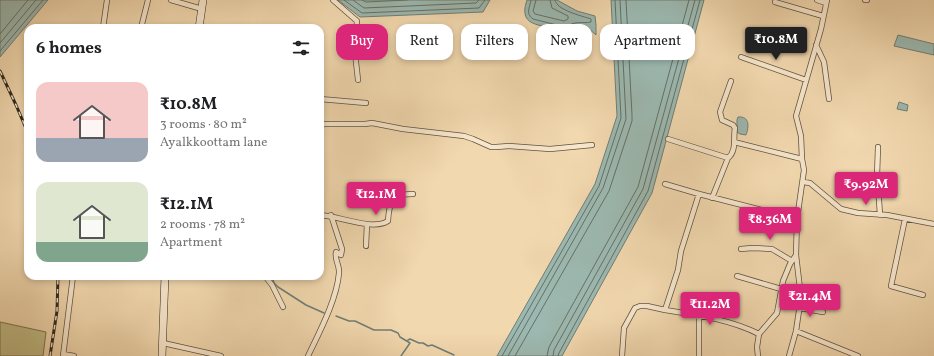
<!DOCTYPE html>
<meta charset="utf-8">
<style>
:root{--surface:#fff;--page:#f2f2f2;--text:#202124;--muted:#757577;--accent:#db2777}
body{margin:0;font-family:Vollkorn,serif;background:var(--page);color:var(--text);height:100vh;display:flex;flex-direction:column;font-size:15px;white-space:nowrap}
*{box-sizing:border-box;margin:0}
p{font-size:13px;color:var(--muted)}
.icon{flex:none;width:22px;height:22px;fill:none;stroke:currentColor;stroke-width:2;stroke-linecap:round;stroke-linejoin:round}
.map{position:relative;flex:1;overflow:hidden}
.panel{position:absolute;left:24px;top:24px;width:300px;height:256px;display:flex;flex-direction:column;background:var(--surface);border-radius:12px;box-shadow:0 2px 6px #0003}
.panel>*{flex:none}
.top-card{position:absolute;left:336px;top:24px;width:380px;height:36px;display:flex;gap:8px}
.price{position:absolute;translate:-50% -34px;padding:0 9px;border-radius:4px;background:var(--accent);color:#fff;font-size:13px;line-height:26px;filter:drop-shadow(0 1px 2px #0008)}
.price::after{content:'';position:absolute;left:50%;top:24px;width:12px;height:9px;margin-left:-6px;background:inherit;clip-path:polygon(0 0,100% 0,50% 100%)}
.price.current{background:#222;color:#fff}
ul{padding:0;list-style:none}
li{display:flex;align-items:center;gap:12px;height:100px;padding:0 12px}
li span{display:grid;place-items:center;flex:none;width:112px;height:80px;border-radius:12px;color:#555}
li>.icon{margin-inline-start:auto}
span .icon{width:48px;height:48px;fill:#fffc;stroke-width:1}
li b{font-size:17px}
h2{display:flex;justify-content:space-between;align-items:center;height:48px;padding:0 12px;font-size:17px}
.pill{padding:0 14px;border-radius:12px;background:var(--surface);box-shadow:0 2px 6px #0003;font-size:14px;line-height:36px}
.pill.current{background:var(--accent);color:#fff}
.map>svg:first-child{display:block}
.green{fill:#c2bc86;stroke:#787152}
.water{fill:#9cb9b1;stroke:#707e76}
.lines{fill:none;stroke-linecap:round;stroke-linejoin:round}
.shore{stroke:#657067;stroke-width:1}
.stream{stroke:#707e76;stroke-width:1.5}
.street-casing{stroke:#5f5242;stroke-width:6}
.secondary-casing{stroke:#2e261d;stroke-width:8}
.street{stroke:#f7e6cb;stroke-width:4.5}
.secondary{stroke:#f7e6cb;stroke-width:7}
.rail-casing{stroke:#2e261d;stroke-width:3}
.rail{stroke:#f7e6cb;stroke-width:1.5;stroke-dasharray:4.5;stroke-linecap:butt}
</style>
<div class="map">
<svg width="934" height="356" viewBox="0 0 934 356">
<rect width="100%" height="100%" fill="#f2d8af"/>
<filter id="stains"><feTurbulence type="fractalNoise" baseFrequency=".005" numOctaves="4"/><feColorMatrix values="0 0 0 0 .2 0 0 0 0 .09 0 0 0 0 .02 0 0 0 .5 -.17"/></filter>
<radialGradient id="worn" r=".72"><stop offset=".6" stop-color="#630" stop-opacity="0"/><stop offset="1" stop-color="#630" stop-opacity=".3"/></radialGradient>
<path class="green" d="M0,322L46,332L43,356H0Z"/>
<path class="water" d="M0,0H48L0,57Z
M338,0H490L483,12L360,17Z
M527,0H557L577,11L595,16L596,25V35L586,26L573,27L566,32C548,23 516,31 527,0Z
M611,0H704L652,193L562,356H497L595,184L617,116Z
M898,35L934,44V55L894,46Z
M899,102L908,105L907,111L897,109Z
M738,117C750,116 749,127 746,135L740,134L737,132V120Z"/>
<g class="lines">
<path class="shore" d="M344,0L362,13L479,8L485,0
M353,0L364,8L476,3L479,0
M362,0L366,2L407,0
M531,0C530,8 525,13 533,19L565,27C578,20 580,24 591,22V19C582,16 556,10 555,0
M536,0L533,11L535,14L564,21L568,19V16L552,8L550,0
M0,34L28,0
M0,43L36,0
M0,51L43,0
M502,356L599,186L621,118L615,0
M508,356L603,188L626,119L620,0
M515,356L609,191L632,121V115L626,0
M547,356L549,347L638,187L689,0
M553,356L554,350L643,189L695,0
M558,356L559,353L648,191L700,0"/>
<path class="stream" d="M272,277L274,283L278,287L306,305L324,313
M336,316L349,321H355L374,330H391L398,333L400,337L410,343L401,356
M408,340L410,339L419,343H423L428,346L432,345L454,355"/>
<defs>
<path id="street" d="M171,0L202,9
M333,0L357,21L355,53L358,80
M817,0L826,3
M865,0H867
M775,2L823,16
M103,28L107,0
M141,28L148,0
M816,45L824,62L829,99
M741,57L806,80
M320,99L366,103
M320,125L325,124H365L372,123L403,129L464,136L473,139L491,147H496L509,146L550,149L592,145
M668,139L728,158C737,151 733,137 735,128L733,125L722,120L720,112L731,81
M734,142L802,159
M878,147L877,176L878,185L880,215
M803,182L810,183L841,209L858,213L887,215L934,224
M665,184L699,194L797,219
M712,198L728,158
M320,215C339,216 373,231 388,221C389,202 392,194 413,194
M905,219L891,286L923,295
M366,246L367,224
M741,249L752,248L772,249L792,261
M265,276L272,285L283,307
M737,276L781,289
M800,308L823,312
M665,310C697,315 729,319 759,334
M796,331L858,356
M163,343L221,356
M63,354L74,356
M63,356L73,276
M308,356C319,333 337,299 339,273C340,266 334,259 336,252L341,255L342,249L331,215
M622,356L624,328L635,308L640,306H647L665,310L678,270L681,251L699,194
M699,356V315
M758,356L757,347L759,334L777,313L783,281L790,264L796,255
M789,356L796,331L801,297L796,255L797,219L804,170L802,159L801,136L796,116L821,29L827,0"/>
<path id="secondary" d="M199,28L203,0
M162,356L165,276"/>
</defs>
<use href="#street" class="street-casing"/>
<use href="#secondary" class="secondary-casing"/>
<use href="#street" class="street"/>
<use href="#secondary" class="secondary"/>
<defs>
<path id="rail" d="M0,71L16,105L28,133
M50,356L57,311L58,276"/>
</defs>
<use href="#rail" class="rail-casing"/>
<use href="#rail" class="rail"/>
</g>
<rect width="100%" height="100%" filter="url(#stains)"/>
<rect width="100%" height="100%" fill="url(#worn)"/>
</svg>
<b class="price current" style="left:776px;top:61px">₹10.8M</b>
<b class="price" style="left:866px;top:206px">₹9.92M</b>
<b class="price" style="left:376px;top:216px">₹12.1M</b>
<b class="price" style="left:770px;top:241px">₹8.36M</b>
<b class="price" style="left:810px;top:318px">₹21.4M</b>
<b class="price" style="left:710px;top:326px">₹11.2M</b>
<div class="top-card">
<a class="pill current">Buy</a>
<a class="pill">Rent</a>
<a class="pill">Filters</a>
<a class="pill">New</a>
<a class="pill">Apartment</a>
</div>
<section class="panel">
<h2>6 homes<svg class="icon" aria-label="filters" viewBox="0 0 24 24"><path d="M4 7h16M4 17h16"/><circle cx="9" cy="7" r="2"/><circle cx="15" cy="17" r="2"/></svg></h2>
<ul>
<li><span style="background:linear-gradient(#f6c9c9 70%,#9aa5b1 0)"><svg class="icon" aria-label="home" viewBox="0 0 24 24"><path d="M3 11l9-7 9 7M6 9v11h12V9"/></svg></span><div><b>₹10.8M</b><p>3 rooms · 80 m²</p><p>Ayalkkoottam lane</p></div></li>
<li><span style="background:linear-gradient(#dfe7d0 75%,#7fa58c 0)"><svg class="icon" aria-label="home" viewBox="0 0 24 24"><path d="M3 11l9-7 9 7M6 9v11h12V9"/></svg></span><div><b>₹12.1M</b><p>2 rooms · 78 m²</p><p>Apartment</p></div></li>
</ul>
</section>
</div>
